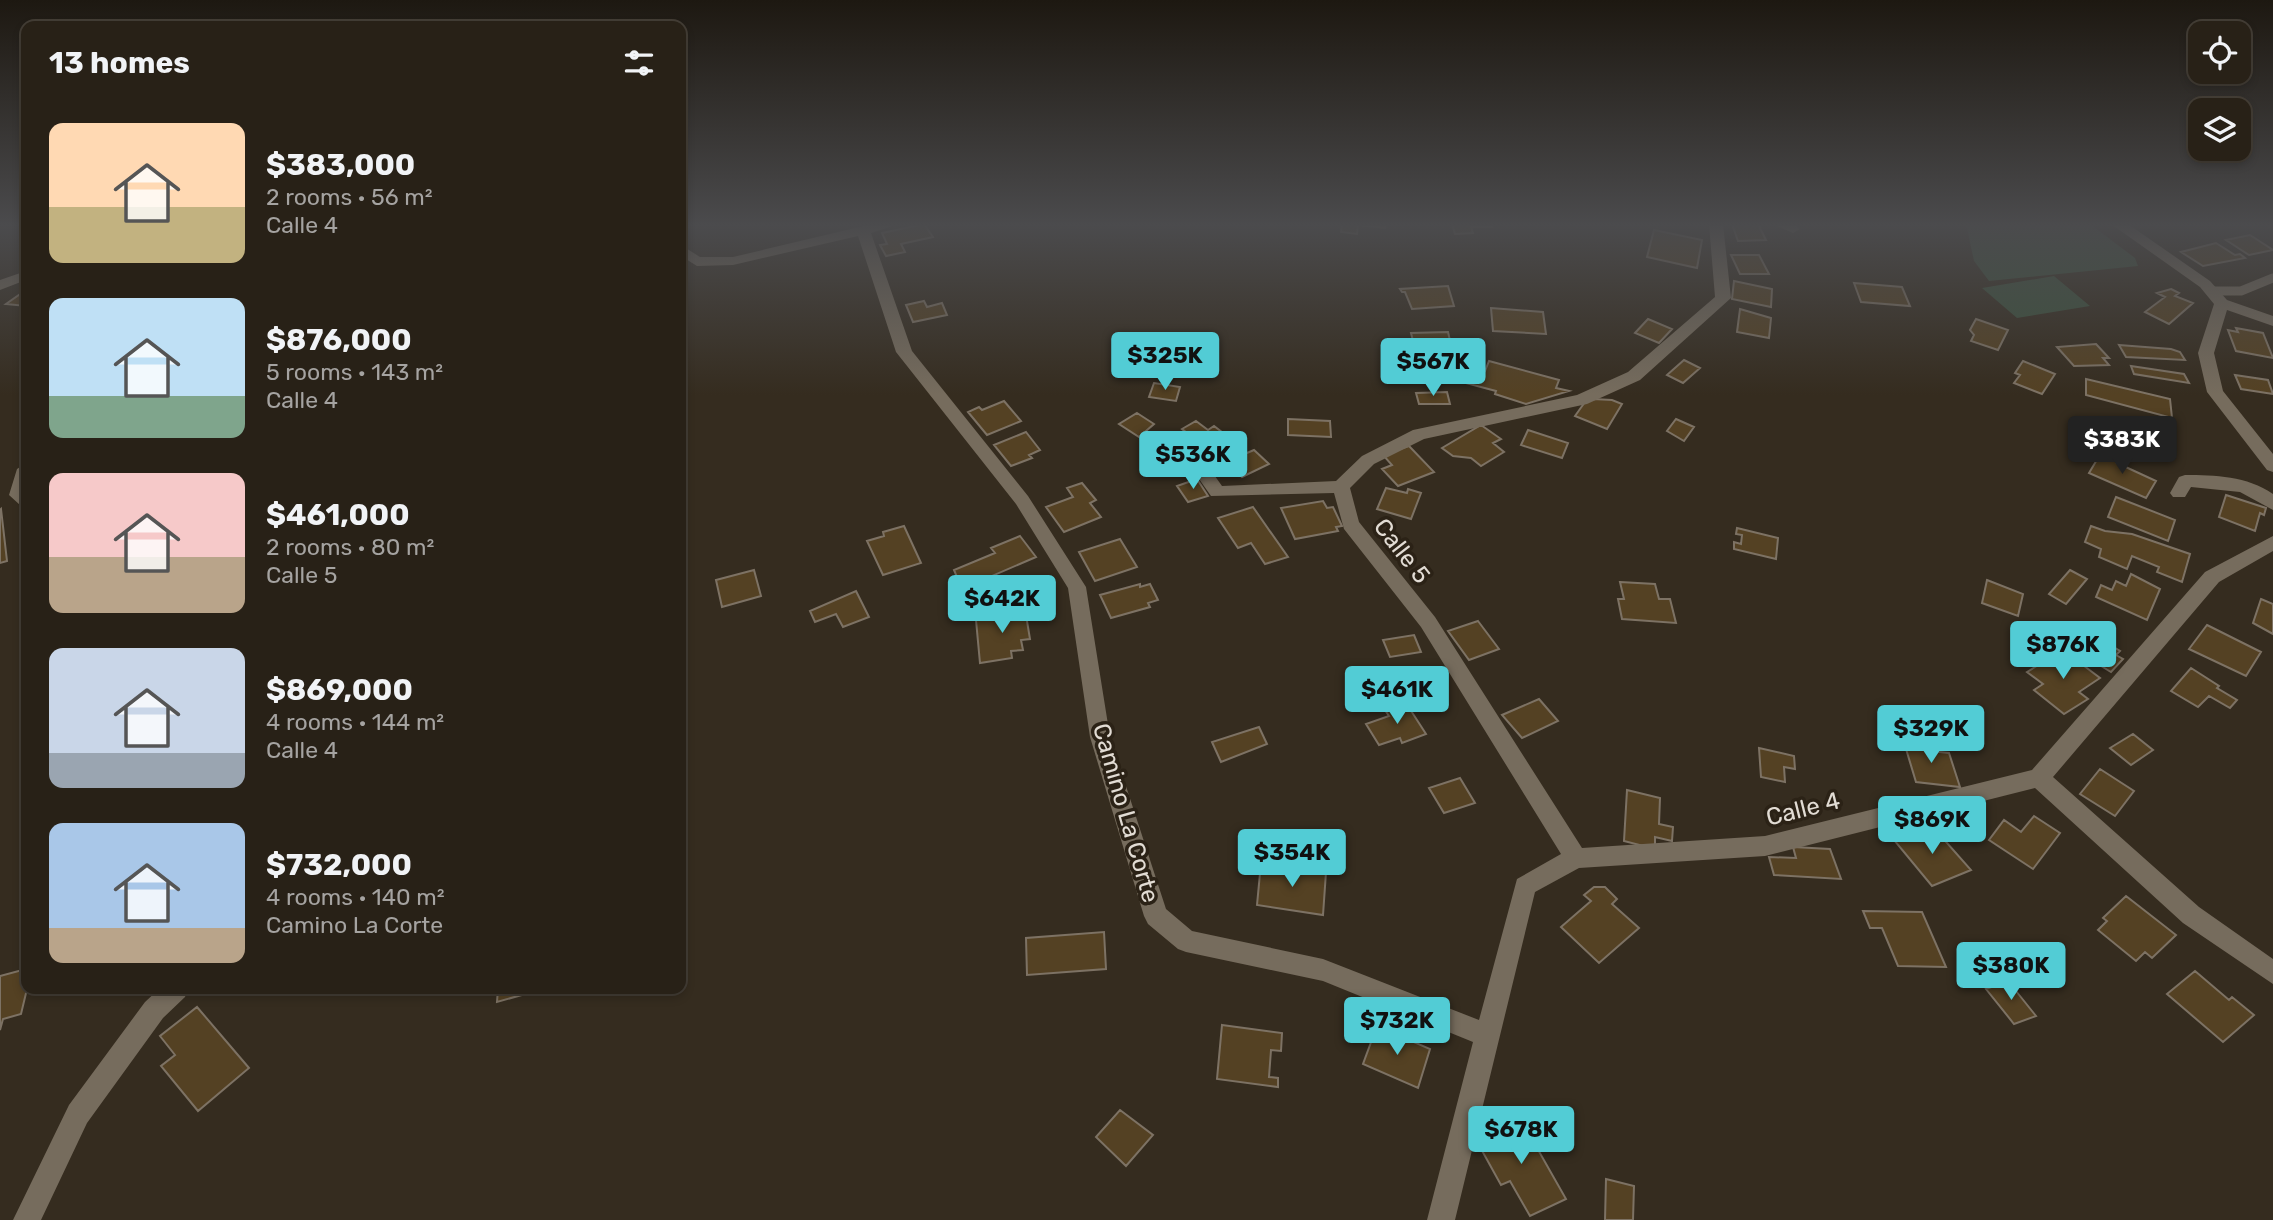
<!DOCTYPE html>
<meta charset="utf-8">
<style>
:root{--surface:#282117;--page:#342e24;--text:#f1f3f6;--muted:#a5a3a1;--line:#443e36;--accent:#52ccd5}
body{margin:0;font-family:Rubik,sans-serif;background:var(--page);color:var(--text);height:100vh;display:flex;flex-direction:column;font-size:26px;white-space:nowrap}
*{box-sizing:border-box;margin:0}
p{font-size:23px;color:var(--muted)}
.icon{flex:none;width:38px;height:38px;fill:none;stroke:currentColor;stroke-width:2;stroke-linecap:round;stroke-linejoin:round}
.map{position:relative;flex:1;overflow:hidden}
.panel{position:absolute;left:21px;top:21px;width:665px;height:973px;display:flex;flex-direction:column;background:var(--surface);border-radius:14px;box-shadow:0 4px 10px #0003,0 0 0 2px var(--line)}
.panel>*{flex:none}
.fabs{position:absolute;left:2188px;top:21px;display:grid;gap:14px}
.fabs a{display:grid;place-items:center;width:63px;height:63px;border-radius:14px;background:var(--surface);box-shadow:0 4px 10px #0003,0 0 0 2px var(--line);font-size:35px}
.price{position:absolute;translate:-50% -60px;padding:0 16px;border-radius:7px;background:var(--accent);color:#111;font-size:23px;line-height:46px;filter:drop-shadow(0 2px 4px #0008)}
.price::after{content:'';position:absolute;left:50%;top:42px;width:21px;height:16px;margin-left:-10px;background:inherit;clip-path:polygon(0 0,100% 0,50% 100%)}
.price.active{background:#222;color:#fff}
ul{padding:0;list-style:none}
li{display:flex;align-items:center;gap:21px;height:175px;padding:0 28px}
li span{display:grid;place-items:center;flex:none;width:196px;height:140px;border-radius:14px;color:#555}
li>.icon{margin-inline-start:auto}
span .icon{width:84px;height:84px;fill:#fffc;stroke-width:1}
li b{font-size:30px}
h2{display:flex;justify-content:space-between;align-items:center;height:84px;padding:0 28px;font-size:30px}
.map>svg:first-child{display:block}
.green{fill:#3c523d}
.building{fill:#544123;stroke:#7d7264;stroke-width:2}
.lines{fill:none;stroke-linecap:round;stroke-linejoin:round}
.service{stroke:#766c5d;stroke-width:9}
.minor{fill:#766c5d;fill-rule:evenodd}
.labels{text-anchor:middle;stroke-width:7;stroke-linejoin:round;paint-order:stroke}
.street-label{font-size:24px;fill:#e2dcd4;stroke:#2b2216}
</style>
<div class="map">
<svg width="2273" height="1220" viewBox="0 0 2273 1220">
<rect width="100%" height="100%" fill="#352c1f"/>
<path class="green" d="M1966,224H2090L2135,258L2138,266L1989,281L1974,261Z
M2054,276L2090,306L2017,318L1982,288Z"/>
<path class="building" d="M924,224L933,237L901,244L905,252L886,256L880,245L887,244L882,233Z
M1342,224H1385V228L1358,225L1357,234L1341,232Z
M1452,224H1491L1492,227H1471L1473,233L1455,234Z
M1732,224H1758L1766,240L1738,241Z
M1654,230L1702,240L1697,268L1647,257Z
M2250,235L2273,250L2249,255L2226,240Z
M2216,243L2235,255L2240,254L2245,258L2203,266L2181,252Z
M1731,255H1759L1769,274H1740Z
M1734,281L1772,289L1771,307L1732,299Z
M1854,283L1902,287L1910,306L1861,302Z
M1448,286L1454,306L1412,309L1405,292H1402L1400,289Z
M2171,289L2179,293L2175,296L2193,303L2169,324L2145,312L2165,297L2157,293Z
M26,290V306L6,304Z
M924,301L927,307L942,303L947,315L913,322L906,305Z
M1491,308L1543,312L1546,334L1493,331Z
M1740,309L1771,318L1769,338L1737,332Z
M1648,319L1672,329L1659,343L1635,333Z
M1976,319L2008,330L1998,350L1971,341L1974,335L1970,330Z
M2236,328L2263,333L2273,358L2236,351L2228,330L2238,332Z
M1448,332L1452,349H1415L1411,333Z
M2096,344L2109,358H2103L2109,365L2074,366L2057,347Z
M2119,345L2171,349L2180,352L2185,360L2126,357Z
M1684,360L1700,368L1683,383L1667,375Z
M1489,361L1559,380L1556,388L1569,391L1526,404L1495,394L1496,391L1458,381L1469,367L1485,371Z
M2023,361L2055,374L2042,394L2014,383L2020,375L2015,373Z
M2131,366L2184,374L2189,383L2134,374Z
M2235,375L2268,380L2273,394L2241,389Z
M2086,379L2170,399L2172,418L2086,395Z
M1154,383L1180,387L1176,401L1149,397Z
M1447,392L1450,404H1419L1416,393Z
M1593,399L1612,400L1622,404L1607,429L1575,416L1585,402Z
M1004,401L1021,421L987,435L968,412L979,407L982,410Z
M1137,413L1154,424L1139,437L1119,424Z
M1288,419L1330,421L1331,437L1288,435Z
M1676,419L1694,427L1684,441L1667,431Z
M1196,421L1208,430L1214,426L1227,436L1207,448L1182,429Z
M1481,425L1501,439L1493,443L1504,452L1481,466L1471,458L1453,456L1442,448Z
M1528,430L1568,443L1562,458L1521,445Z
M2146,430L2174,439L2170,459L2140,448L2144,445L2138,443L2139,437L2144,438Z
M1026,432L1040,450L1029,455L1032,458L1011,466L994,445Z
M1232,439L1247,453L1254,450L1269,464L1242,477L1216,452L1225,448L1221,444Z
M1409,446L1434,472L1398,486L1382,469L1392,465L1383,455Z
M2101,453L2119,460L2117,463L2156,481L2146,498L2089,473Z
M1197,479L1208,496L1188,502L1177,486Z
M1082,483L1096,500L1090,503L1101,517L1064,532L1046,507L1073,497L1067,488Z
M1386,488L1407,493L1408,489L1421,493L1411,519L1377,509Z
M2226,495L2266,508L2264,515L2260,513L2255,531L2219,517Z
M2116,497L2175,520L2168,541L2108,517Z
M1323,501L1327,508L1333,507L1342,526L1336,527L1338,531L1295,539L1281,508Z
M1253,507L1288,557L1265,564L1251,543L1238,548L1218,518Z
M1,509L7,561L0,563V510Z
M904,526L921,563L883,575L867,541L884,536L883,532Z
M2091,526L2105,531L2132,534L2190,554L2182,582L2157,572L2159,567L2132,556L2127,569L2099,557L2101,549L2085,542Z
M1737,528L1778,538L1776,559L1734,549V542L1741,544L1742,535L1736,534Z
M1020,536L1036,557L962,589L954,570L995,553L991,548Z
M1120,539L1137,567L1095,581L1079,552Z
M754,570L761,596L722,607L716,580Z
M2070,570L2087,579L2066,604L2049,594Z
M2131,574L2160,589L2147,620L2096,597L2101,585L2112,590L2116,581L2126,586Z
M1987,580L2023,594L2018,616L1982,603Z
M1620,582L1655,584L1659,599H1670L1676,623L1622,619L1618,599H1624Z
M1140,584V587L1150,584L1158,600L1148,603L1150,607L1111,618L1100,595Z
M856,591L869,617L843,627L836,614L815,622L810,611Z
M2261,599L2273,604V634L2253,623Z
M1025,609L1030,639L1021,640L1023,650L1011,651L1012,658L980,663L976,620Z
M1478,621L1499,649L1469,660L1448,631Z
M2207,625L2261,652L2246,676L2189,649Z
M1414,635L1421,652L1390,657L1383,640Z
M2102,640L2120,651L2116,655L2123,659L2111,672L2085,656Z
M2063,650L2100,678L2079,692L2088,699L2064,714L2034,690L2043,684L2027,672Z
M2191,668L2219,686L2217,688L2237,700L2230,708L2209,696L2198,707L2171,691Z
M1539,699L1558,721L1522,738L1502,715Z
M1406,703L1426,734L1402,743L1400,738L1379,745L1366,724L1389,716L1385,710Z
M1259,727L1267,744L1221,762L1212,742Z
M2133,734L2153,750L2131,765L2110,748Z
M1903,739L1927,742L1930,751L1949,753L1960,787L1916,782Z
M1759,748L1794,756L1795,769L1784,767L1785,782L1761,777Z
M2100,769L2134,791L2115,816L2080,794Z
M1460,778L1475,803L1444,813L1429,788Z
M1627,790L1660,798L1659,824L1673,827L1672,841L1655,837V849L1624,841Z
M2034,816L2060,833L2033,869L1989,840L2004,820L2021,832Z
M1932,826L1971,870L1932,886L1894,840Z
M1793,847L1830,849L1841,879L1774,875L1769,857L1796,858Z
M1261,863L1326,872L1323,915L1257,905Z
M1594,887H1605L1617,899L1612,904L1639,928L1599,963L1561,927L1591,901L1584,895Z
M2126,896L2176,935L2152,958L2145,952L2136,961L2098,930L2107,921L2103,918Z
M1863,911L1922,912L1946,967L1898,966L1882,928H1870Z
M1104,932L1106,969L1027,975L1026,938Z
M26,969L27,989L21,1014L3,1019L0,1030V976Z
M2195,971L2229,1000L2232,997L2254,1015L2223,1042L2167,994Z
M2008,981L2036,1016L2014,1024L1986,989Z
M498,989H543L497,1002Z
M197,1007L249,1068L198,1111L161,1066L175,1055L160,1036Z
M1222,1025L1282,1033L1281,1051L1271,1050L1269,1077L1278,1078V1087L1217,1079Z
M1377,1026L1430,1049L1418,1088L1363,1064Z
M1120,1110L1153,1135L1126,1166L1096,1137Z
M1520,1118L1566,1199L1530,1216L1510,1181L1501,1185L1475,1138Z
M1606,1179L1634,1186L1633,1220H1605Z"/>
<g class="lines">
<path class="service" d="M2212,291H2241L2273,278"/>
<path class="minor" d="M872,224H899L871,233L912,351L1028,496L1086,587L1110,737L1166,909L1192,931L1323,959L1479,1020L1517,879L1561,854L1421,627L1344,529L1334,493L1211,496L1175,445L1178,441H1190L1222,486L1336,481L1362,456L1413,430L1577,395L1628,372L1715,297L1709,224H1723L1731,298L1640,380L1587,404L1424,439L1374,464L1350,488L1359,522L1435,617L1582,848L1765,836L2032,770L2205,572L2273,536V551L2219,582L2053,777L2199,907L2273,959V984L2183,923L2035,788L1765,856L1579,868L1535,892L1455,1220H1427L1473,1042L1323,981L1186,952L1178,949L1148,924L1144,916L1090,737L1068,588L1016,504L896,352L858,236L733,265L697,266L681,256V245L700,257H733Z
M1772,224H1794L1800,229L1793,233Z
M2111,224H2128L2210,281L2227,300L2273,316V326L2227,310L2214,353L2223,391L2273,454V472L2267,470L2207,392L2198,353L2214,304L2200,287Z
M26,271V280L0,290V280Z
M26,463V507L20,505L9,495L17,469Z
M2185,475C2215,475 2247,476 2273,494V510L2240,492L2191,487L2185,497H2173L2170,493L2179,477Z
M159,989H188L185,997L163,1018L87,1123L41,1220H13L69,1105L145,1002Z"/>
</g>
<linearGradient id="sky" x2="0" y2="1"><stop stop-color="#1d1811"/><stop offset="0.57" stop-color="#4b4b4d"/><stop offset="1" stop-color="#4b4b4d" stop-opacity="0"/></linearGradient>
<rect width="2273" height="395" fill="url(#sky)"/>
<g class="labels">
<g class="street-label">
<text transform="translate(1402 551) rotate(52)" y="8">Calle 5</text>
<text transform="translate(1803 809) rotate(-14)" y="8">Calle 4</text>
<text transform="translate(1126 813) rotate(74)" y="8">Camino La Corte</text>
</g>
</g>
</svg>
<div class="fabs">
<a><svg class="icon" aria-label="locate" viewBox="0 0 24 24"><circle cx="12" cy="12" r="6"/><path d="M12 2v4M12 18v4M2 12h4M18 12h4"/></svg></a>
<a><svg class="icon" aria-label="layers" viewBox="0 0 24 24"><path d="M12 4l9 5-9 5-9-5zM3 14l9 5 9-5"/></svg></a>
</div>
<b class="price" style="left:1165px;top:392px">$325K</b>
<b class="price" style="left:1433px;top:398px">$567K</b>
<b class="price active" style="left:2122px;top:476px">$383K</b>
<b class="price" style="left:1193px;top:491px">$536K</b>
<b class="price" style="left:1002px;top:635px">$642K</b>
<b class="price" style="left:2063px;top:681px">$876K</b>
<b class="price" style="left:1397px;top:726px">$461K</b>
<b class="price" style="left:1931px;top:765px">$329K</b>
<b class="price" style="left:1932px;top:856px">$869K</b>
<b class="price" style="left:1292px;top:889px">$354K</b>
<b class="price" style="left:2011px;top:1002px">$380K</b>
<b class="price" style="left:1397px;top:1057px">$732K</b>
<b class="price" style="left:1521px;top:1166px">$678K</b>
<section class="panel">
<h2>13 homes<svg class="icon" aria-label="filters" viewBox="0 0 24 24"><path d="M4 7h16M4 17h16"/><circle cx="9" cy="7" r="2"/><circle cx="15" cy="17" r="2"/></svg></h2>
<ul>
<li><span style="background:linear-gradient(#ffd9b3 60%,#c2b280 0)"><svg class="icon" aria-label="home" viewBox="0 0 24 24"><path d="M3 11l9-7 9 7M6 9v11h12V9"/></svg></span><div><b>$383,000</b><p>2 rooms · 56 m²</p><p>Calle 4</p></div></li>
<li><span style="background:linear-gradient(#bfe0f5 70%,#7fa58c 0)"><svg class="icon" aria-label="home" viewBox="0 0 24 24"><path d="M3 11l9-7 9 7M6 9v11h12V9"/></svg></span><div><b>$876,000</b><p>5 rooms · 143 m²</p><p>Calle 4</p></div></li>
<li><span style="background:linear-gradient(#f6c9c9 60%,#b9a48a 0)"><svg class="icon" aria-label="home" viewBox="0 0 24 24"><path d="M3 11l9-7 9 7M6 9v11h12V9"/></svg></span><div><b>$461,000</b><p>2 rooms · 80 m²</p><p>Calle 5</p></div></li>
<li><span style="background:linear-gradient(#c9d6e8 75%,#9aa5b1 0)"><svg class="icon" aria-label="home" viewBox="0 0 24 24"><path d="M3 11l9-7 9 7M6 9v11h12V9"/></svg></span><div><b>$869,000</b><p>4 rooms · 144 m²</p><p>Calle 4</p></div></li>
<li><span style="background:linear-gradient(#a9c7e8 75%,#b9a48a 0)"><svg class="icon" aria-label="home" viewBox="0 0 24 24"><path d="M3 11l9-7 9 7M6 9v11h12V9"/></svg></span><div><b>$732,000</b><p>4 rooms · 140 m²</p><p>Camino La Corte</p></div></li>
</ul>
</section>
</div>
